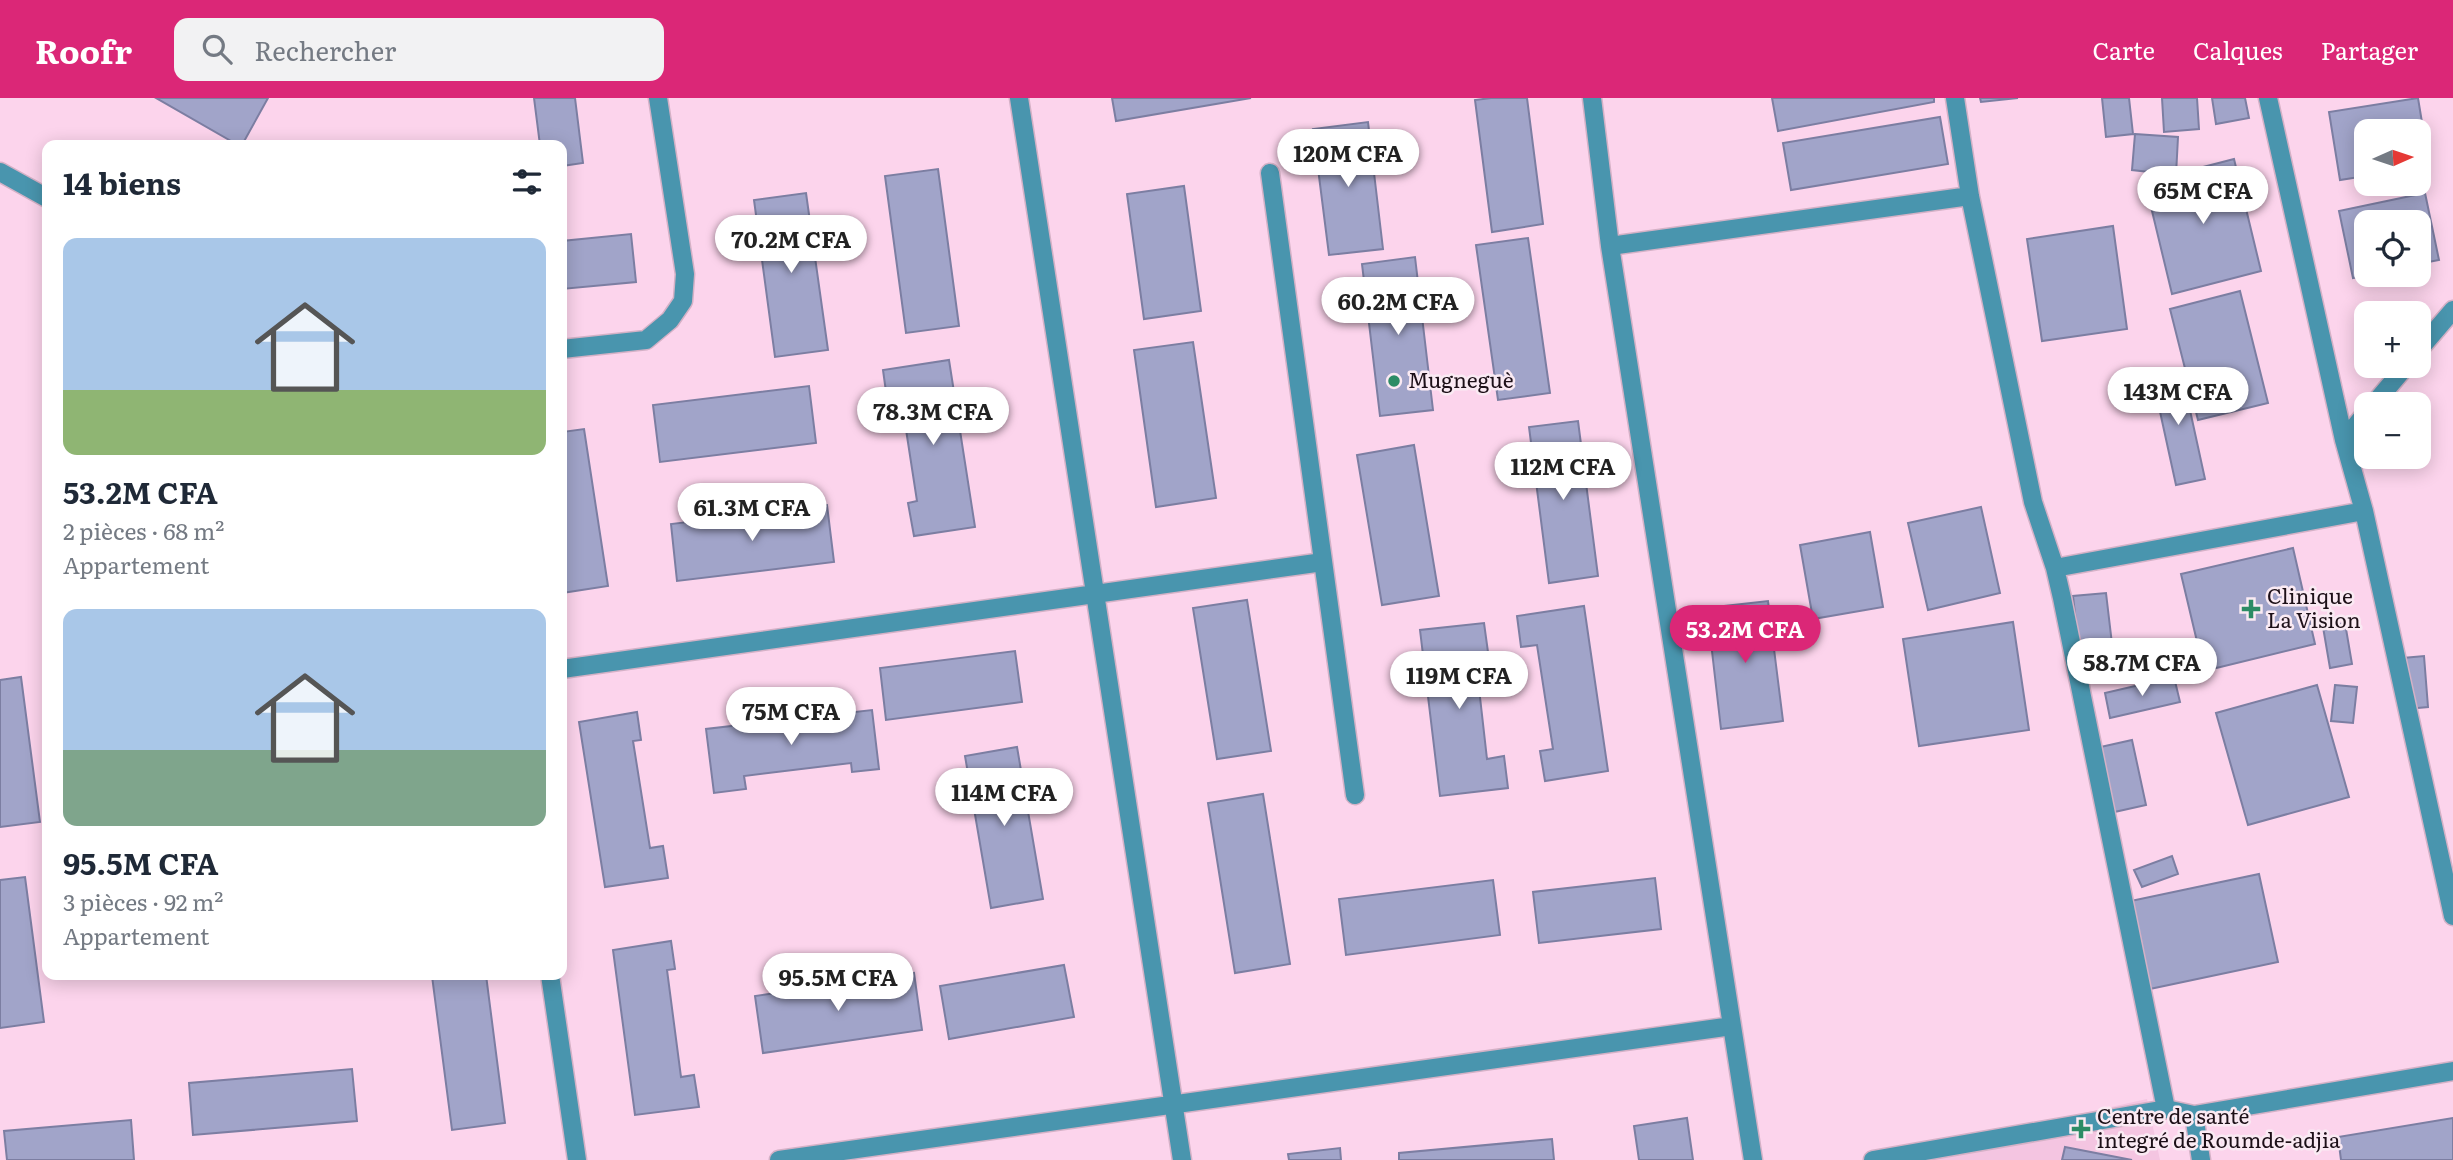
<!DOCTYPE html>
<html lang="fr">
<meta charset="utf-8">
<style>
:root{--surface:#fff;--page:#f2f2f3;--text:#1f2937;--muted:#747a83;--accent:#db2777}
body{margin:0;font-family:Literata,serif;background:var(--page);color:var(--text);height:100vh;display:flex;flex-direction:column;font-size:26px;white-space:nowrap}
*{box-sizing:border-box;margin:0}
p{font-size:23px;color:var(--muted)}
.icon{flex:none;width:38px;height:38px;fill:none;stroke:currentColor;stroke-width:2;stroke-linecap:round;stroke-linejoin:round}
.map{position:relative;flex:1;overflow:hidden}
.details{position:absolute;left:42px;top:42px;width:525px;height:840px;display:flex;flex-direction:column;background:var(--surface);border-radius:14px;box-shadow:0 4px 18px #0003}
.details>*{flex:none}
.needle{width:46px;rotate:87deg}
.controls{position:absolute;left:2354px;top:21px;display:grid;gap:14px}
.controls a{display:grid;place-items:center;width:77px;height:77px;border-radius:14px;background:var(--surface);box-shadow:0 4px 18px #0003;font-size:35px}
.price{position:absolute;translate:-50% -60px;padding:0 16px;border-radius:24px;background:#fff;color:#222;font-size:23px;line-height:46px;filter:drop-shadow(0 2px 4px #0008)}
.price::after{content:'';position:absolute;left:50%;top:42px;width:21px;height:16px;margin-left:-10px;background:inherit;clip-path:polygon(0 0,100% 0,50% 100%)}
.price.selected{background:var(--accent);color:#fff}
ul{padding:0;list-style:none}
li{display:grid;align-content:center;gap:14px;height:371px;padding:0 21px}
li span{display:grid;place-items:center;height:217px;border-radius:14px;color:#555}
li>.icon{margin-inline-start:auto}
span .icon{width:126px;height:126px;fill:#fffc;stroke-width:1}
li b{font-size:30px}
h2{display:flex;justify-content:space-between;align-items:center;height:84px;padding:0 21px;font-size:30px}
header{display:flex;align-items:center;gap:42px;box-sizing:border-box;height:98px;padding:0 35px;background:var(--accent);color:#fff}
header strong{font-size:33px}
nav{display:flex;gap:38px;margin-inline-start:auto;font-size:24px}
.search{width:490px;height:63px;background:var(--page);display:flex;align-items:center;gap:18px;box-sizing:border-box;padding:0 24px;border-radius:14px;color:var(--muted);font-size:26px}
.map>svg:first-child{display:block}
.built{fill:#f4c5e1}
.building{fill:#a1a4c9;stroke:#7c7ea2;stroke-width:2}
.lines{fill:none;stroke-linecap:round;stroke-linejoin:round}
.street-casing{stroke:#d4b1c6;stroke-width:21}
.street{stroke:#4995ae;stroke-width:18}
.poi-dot{fill:#2c8c65;stroke:#faeaf3;stroke-width:2.5}
.labels{text-anchor:middle;stroke-width:5;stroke-linejoin:round;paint-order:stroke}
.poi-label{font-size:21px;fill:#1d1018;stroke:#faeaf3;text-anchor:start}
</style>
<header>
<strong>Roofr</strong>
<div class="search"><svg class="icon" aria-label="search" viewBox="0 0 24 24"><circle cx="10" cy="10" r="6"/><path d="M15 15l6 6"/></svg>Rechercher</div>
<nav><a>Carte</a><a>Calques</a><a>Partager</a></nav>
</header>
<div class="map">
<svg width="2453" height="1062" viewBox="0 0 2453 1062">
<rect width="100%" height="100%" fill="#fcd4ec"/>
<path class="built" d="M2147,1001L2160,1062H1871Z"/>
<path class="building" d="M156,0H268L242,47H238Z
M534,0H575L583,65L562,68V47H540Z
M1112,0H1251L1116,23Z
M1491,0H1527L1543,126L1492,134L1475,2Z
M1772,0H1934V4L1778,33Z
M1980,0H2018L1981,4Z
M2102,0H2129L2133,36L2106,39Z
M2162,0H2197L2199,31L2164,34Z
M2212,0H2245L2249,20L2216,26Z
M2418,0L2429,67L2418,69V33H2366V78L2340,82L2329,14Z
M1940,19L1948,66L1791,92L1783,45Z
M1368,24L1383,151L1329,157L1313,31Z
M2135,36L2178,39L2176,77L2132,72Z
M2234,61L2261,173L2172,196L2145,84Z
M938,71L959,228L906,235L885,78Z
M1184,88L1201,213L1144,221L1127,96Z
M806,95L828,252L775,259L754,102Z
M2425,95L2439,162L2418,166V124H2366V177H2368L2353,180L2339,113Z
M2113,128L2127,231L2042,243L2027,141Z
M631,136L636,184L562,191V143Z
M1528,140L1550,295L1498,302L1476,147Z
M1415,159L1433,312L1380,318L1362,166Z
M2240,193L2268,305L2198,322L2170,211Z
M1193,244L1216,400L1156,409L1134,252Z
M949,262L975,429L914,438L908,405L917,403L901,299L887,301L883,272Z
M2181,271L2205,381L2176,387L2152,277Z
M809,288L816,345L660,364L653,307Z
M1578,323L1598,478L1549,485L1529,329Z
M584,331L608,488L562,495V334Z
M1414,347L1439,498L1382,507L1357,357Z
M827,407L834,464L677,483L671,426Z
M1981,409L2000,495L1928,512L1908,425Z
M1870,434L1883,509L1813,521L1800,447Z
M2293,450L2315,546L2204,573L2181,476Z
M2106,495L2112,546L2079,550L2073,498Z
M1247,502L1271,653L1217,661L1193,510Z
M1768,503L1783,623L1721,631L1707,510Z
M1584,508L1608,673L1545,683L1540,653L1553,651L1537,547L1521,549L1517,518Z
M2013,524L2029,632L1919,648L1903,541Z
M1484,525L1488,554L1475,555L1487,661L1504,658L1508,690L1440,698L1420,532Z
M2345,525L2352,566L2330,570L2323,529Z
M1015,553L1022,604L886,622L880,570Z
M2424,558L2428,609L2407,611L2403,560Z
M21,579L40,724L0,729V582Z
M2174,579L2180,604L2110,620L2105,595Z
M2317,587L2349,699L2248,727L2216,615Z
M2335,587L2357,589L2353,625L2331,623Z
M872,612L879,671L852,674L851,665L744,678L746,691L714,695L706,631Z
M637,614L641,642L633,643L650,750L663,748L668,780L605,789L579,624Z
M2132,642L2146,707L2110,715L2096,650Z
M1017,649L1043,801L991,810L965,658Z
M1263,696L1290,866L1235,875L1208,705Z
M2172,758L2178,776L2142,789L2134,772Z
M2259,776L2278,864L2145,892L2126,804Z
M25,779L44,924L0,930V782Z
M1655,780L1661,831L1539,845L1533,794Z
M1493,782L1500,837L1346,857L1339,801Z
M671,843L675,871L667,872L681,979L694,977L699,1009L635,1017L613,852Z
M1064,867L1074,919L949,941L940,888Z
M914,875L922,932L763,955L755,898Z
M486,877L505,1025L452,1032L432,878Z
M352,971L357,1023L193,1037L189,985Z
M1687,1020L1693,1062H1639L1634,1028Z
M2453,1020V1062H2341L2338,1039Z
M131,1022L134,1062H7L4,1033Z
M1552,1041L1554,1062H1399V1055Z
M2065,1049L2132,1062H2062Z
M1340,1050L1341,1062H1289L1288,1056Z"/>
<g class="lines">
<defs>
<path id="street" d="M1019,0L1182,1062
M1592,0L1610,148L1753,1062
M1955,0L1970,98L2033,404L2055,470L2062,500L2166,1011
M2268,0L2344,342L2364,413L2453,818
M0,74L47,100
M1270,75L1355,697
M1610,148L1970,98
M562,251L646,242L670,222L683,203L685,176L658,0
M2418,253L2453,212
M2374,306L2406,268
M2344,342L2366,315
M2055,470L2364,413
M562,571L1323,464
M550,877L577,1062
M2194,1017L2201,1062
M779,1062L1732,928
M1873,1062L2166,1011L2194,1017L2453,973"/>
</defs>
<use href="#street" class="street-casing"/>
<use href="#street" class="street"/>
</g>
<g class="poi-dot">
<circle cx="1394" cy="283" r="7"/>
<path d="M2247.5 500.5h7v7h7v7h-7v7h-7v-7h-7v-7h7z"/>
<path d="M2077.5 1020.5h7v7h7v7h-7v7h-7v-7h-7v-7h7z"/>
</g>
<g class="labels">
<g class="poi-label">
<text x="1408" y="290">Mugneguè</text>
<text x="2267" y="506">Clinique<tspan x="2267" dy="24">La Vision</tspan></text>
<text x="2097" y="1026">Centre de santé<tspan x="2097" dy="24">integré de Roumde-adjia</tspan></text>
</g>
</g>
</svg>
<div class="controls">
<a><svg class="needle" viewBox="-14 -14 28 28"><path d="M0-13l5 13h-10z" fill="#e53935"/><path d="M0 13l5-13h-10z" fill="#747a83"/></svg></a>
<a><svg class="icon" aria-label="locate" viewBox="0 0 24 24"><circle cx="12" cy="12" r="6"/><path d="M12 2v4M12 18v4M2 12h4M18 12h4"/></svg></a>
<a>+</a>
<a>−</a>
</div>
<b class="price" style="left:1348px;top:91px">120M CFA</b>
<b class="price" style="left:2203px;top:128px">65M CFA</b>
<b class="price" style="left:791px;top:177px">70.2M CFA</b>
<b class="price" style="left:1398px;top:239px">60.2M CFA</b>
<b class="price" style="left:2178px;top:329px">143M CFA</b>
<b class="price" style="left:933px;top:349px">78.3M CFA</b>
<b class="price" style="left:1563px;top:404px">112M CFA</b>
<b class="price" style="left:752px;top:445px">61.3M CFA</b>
<b class="price selected" style="left:1745px;top:567px">53.2M CFA</b>
<b class="price" style="left:2142px;top:600px">58.7M CFA</b>
<b class="price" style="left:1459px;top:613px">119M CFA</b>
<b class="price" style="left:791px;top:649px">75M CFA</b>
<b class="price" style="left:1004px;top:730px">114M CFA</b>
<b class="price" style="left:838px;top:915px">95.5M CFA</b>
<section class="details">
<h2>14 biens<svg class="icon" aria-label="filters" viewBox="0 0 24 24"><path d="M4 7h16M4 17h16"/><circle cx="9" cy="7" r="2"/><circle cx="15" cy="17" r="2"/></svg></h2>
<ul>
<li><span style="background:linear-gradient(#a9c7e8 70%,#8fb573 0)"><svg class="icon" aria-label="home" viewBox="0 0 24 24"><path d="M3 11l9-7 9 7M6 9v11h12V9"/></svg></span><div><b>53.2M CFA</b><p>2 pièces · 68 m²</p><p>Appartement</p></div></li>
<li><span style="background:linear-gradient(#a9c7e8 65%,#7fa58c 0)"><svg class="icon" aria-label="home" viewBox="0 0 24 24"><path d="M3 11l9-7 9 7M6 9v11h12V9"/></svg></span><div><b>95.5M CFA</b><p>3 pièces · 92 m²</p><p>Appartement</p></div></li>
</ul>
</section>
</div>
